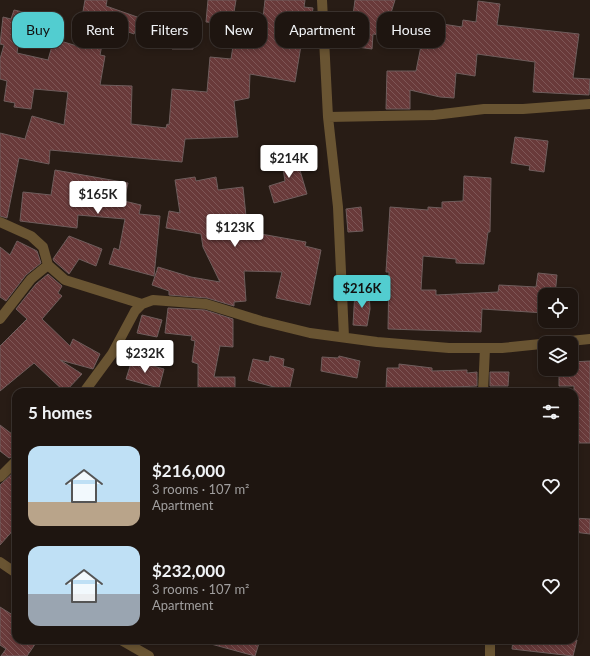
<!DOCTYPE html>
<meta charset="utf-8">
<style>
:root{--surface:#1e1510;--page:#261e19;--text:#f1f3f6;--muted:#a19f9f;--line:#3c3430;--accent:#52cdd0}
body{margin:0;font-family:Lato,sans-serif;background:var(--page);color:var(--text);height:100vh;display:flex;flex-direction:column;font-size:15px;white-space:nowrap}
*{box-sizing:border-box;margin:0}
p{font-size:13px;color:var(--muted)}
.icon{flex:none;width:22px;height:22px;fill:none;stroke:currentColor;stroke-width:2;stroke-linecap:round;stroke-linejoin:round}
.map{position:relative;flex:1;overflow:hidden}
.drawer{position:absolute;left:12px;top:388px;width:566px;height:256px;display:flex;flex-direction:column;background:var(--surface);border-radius:12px;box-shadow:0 2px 6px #0003,0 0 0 1px var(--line)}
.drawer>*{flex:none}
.guide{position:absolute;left:12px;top:12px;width:566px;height:36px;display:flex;gap:8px}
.tools{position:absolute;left:538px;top:288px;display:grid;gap:8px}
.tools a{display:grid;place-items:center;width:40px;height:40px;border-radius:8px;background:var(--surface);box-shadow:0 2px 6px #0003,0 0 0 1px var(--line);font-size:20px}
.price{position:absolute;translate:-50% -34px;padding:0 9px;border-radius:4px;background:#fff;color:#222;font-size:13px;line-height:26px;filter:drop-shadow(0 1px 2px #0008)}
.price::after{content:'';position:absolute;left:50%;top:24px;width:12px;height:9px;margin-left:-6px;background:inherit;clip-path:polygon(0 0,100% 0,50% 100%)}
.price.on{background:var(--accent);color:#111}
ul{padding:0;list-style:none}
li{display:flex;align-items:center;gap:12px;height:100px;padding:0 16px}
li span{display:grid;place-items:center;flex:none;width:112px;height:80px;border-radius:12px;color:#555}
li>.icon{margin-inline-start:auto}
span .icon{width:48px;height:48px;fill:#fffc;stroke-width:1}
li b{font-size:17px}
h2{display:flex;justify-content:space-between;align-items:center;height:48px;padding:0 16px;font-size:17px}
.pill{padding:0 14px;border-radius:12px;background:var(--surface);box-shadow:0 2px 6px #0003,0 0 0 1px var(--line);font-size:14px;line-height:36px}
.pill.on{background:var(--accent);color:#111}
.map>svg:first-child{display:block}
.building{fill:url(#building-back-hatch);stroke:#6f5d5c}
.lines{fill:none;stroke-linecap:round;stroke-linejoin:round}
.street{stroke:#695432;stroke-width:10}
</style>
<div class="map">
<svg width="590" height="656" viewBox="0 0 590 656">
<defs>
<pattern id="building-back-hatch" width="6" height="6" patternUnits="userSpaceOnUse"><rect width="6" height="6" fill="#693a3a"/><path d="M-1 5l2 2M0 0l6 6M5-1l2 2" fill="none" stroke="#7e5656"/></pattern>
</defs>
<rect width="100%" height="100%" fill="#281c15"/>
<path class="building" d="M85,0H107L106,6L140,18L134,34L106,24L100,55L105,56L100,85L132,86L131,124L166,128L167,124L169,125L172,89L207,92L210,57L231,59L238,14L263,18L265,0H305L304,7L313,8L310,28L304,27L295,82L250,74L249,98L234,101L238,137L185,139L182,162L50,150L49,164L19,158L7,218L0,216V133L25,139L32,116L64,125L68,92L34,89L31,109L14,107L15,103L4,101L7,81L0,79V59L4,45L0,44L3,17L11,19L14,10L23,12L17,53L48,60L54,39L77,46Z
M208,0H236L232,24L206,22Z
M355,0H395L390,16L462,27L463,20L476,22L478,1L500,4L497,25L579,34L573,78L590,79L589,95L533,92L535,62L477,54L475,76L456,73L454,98L440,97L410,90V109H386L387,71H416L422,41L373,34L372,49L349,46Z
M140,26L160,27L159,44L139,42Z
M171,34H193V49H172Z
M515,137L548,141L544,172L529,170L530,166L511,163Z
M293,147L307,194L274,203L269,186L285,181L280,149Z
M55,170L128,183L124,201L141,205L139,214L160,216L154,276L109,264L114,248L119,250L125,219L78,215L77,228L20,221L23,192L51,195Z
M464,176L491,178L490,232H488L484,264L456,263V259L423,256L421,290H436V295L498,292L499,285L536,287L538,273L557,275L555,295H545V313L482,309L481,332L388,329L389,272H386L390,207L428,210V207L442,208V202L463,201Z
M195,177L196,181L216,177L218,190L243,187L247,226L259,224L261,234L306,242L305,246L321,250L310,305L276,298L282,272L244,271L246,301L234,302V306L207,298L169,295V291L152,285L158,267L191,277L220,282L203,247L201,234L166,228L169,211L180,213L175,180Z
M361,207L363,231L348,232L346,209Z
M69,236L102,249L96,266L79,259L69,274L54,261L53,259Z
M17,241L37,251L41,263L26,275L6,301L0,297V247L10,255Z
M48,274L62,286L58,293L62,296L42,319L70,346L73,339L100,354L93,369L60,360L82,374L65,392L34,363L0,391V346L27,319L16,309L36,284Z
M355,291L369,292L370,309L367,326L353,325Z
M168,308L205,310L233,319V347L220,346L214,377H235V392H198V364L192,362L195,341L191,340L192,336L165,333Z
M142,315L162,320L157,337L137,333Z
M270,356L284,359L283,366L294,369L289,391L248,380L253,359L269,362Z
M339,356L360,361L357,378L321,371L322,357L338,358Z
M132,360L164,369L159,388L126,379Z
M590,361V443H574V386H559V369H571V362Z
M399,364L432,368V371L467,370V373L477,372V386L430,388V390L386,389L387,368H399Z
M490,372H509L508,386H490Z
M0,425L16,437V455L9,458L0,451Z
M16,470V527L0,545V485Z
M574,518L590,519V534L574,532Z
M0,607L16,617V640H38L27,656H1L6,649L0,645Z
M211,640H260L255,656L211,644Z
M513,640H577L573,656L512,649Z"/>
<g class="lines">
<path class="street" d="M322,0L328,117L338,207L344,337
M328,117L434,115L484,109H523L590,104
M0,222L31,236L43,247L48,265L65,280L142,304
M0,319L31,279L48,265
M84,392L112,354L135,311L142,304L153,300L206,304L261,321L310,333L377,342L449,348H502L590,339
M483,392L485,348
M0,477L16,461
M0,562L16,573
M121,640L149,656
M490,656V640"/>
</g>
</svg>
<div class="tools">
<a><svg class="icon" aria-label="locate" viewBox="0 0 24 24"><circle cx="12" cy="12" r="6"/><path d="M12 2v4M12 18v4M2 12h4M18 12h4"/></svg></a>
<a><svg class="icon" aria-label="layers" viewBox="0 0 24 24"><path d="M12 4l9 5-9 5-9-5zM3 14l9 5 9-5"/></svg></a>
</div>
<b class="price" style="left:289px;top:179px">$214K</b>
<b class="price" style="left:98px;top:215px">$165K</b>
<b class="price" style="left:235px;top:248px">$123K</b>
<b class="price on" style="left:362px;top:309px">$216K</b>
<b class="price" style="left:145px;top:374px">$232K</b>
<div class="guide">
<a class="pill on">Buy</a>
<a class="pill">Rent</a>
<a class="pill">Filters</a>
<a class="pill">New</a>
<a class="pill">Apartment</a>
<a class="pill">House</a>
</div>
<section class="drawer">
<h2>5 homes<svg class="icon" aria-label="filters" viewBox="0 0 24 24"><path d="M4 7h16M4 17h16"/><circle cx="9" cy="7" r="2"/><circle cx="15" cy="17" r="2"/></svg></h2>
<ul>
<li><span style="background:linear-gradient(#bfe0f5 70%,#b9a48a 0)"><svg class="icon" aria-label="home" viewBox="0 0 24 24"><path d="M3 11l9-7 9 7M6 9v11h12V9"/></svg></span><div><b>$216,000</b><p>3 rooms · 107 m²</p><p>Apartment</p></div><svg class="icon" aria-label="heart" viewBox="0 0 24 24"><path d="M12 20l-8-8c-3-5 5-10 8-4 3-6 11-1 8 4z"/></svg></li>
<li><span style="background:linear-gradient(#bfe0f5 60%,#9aa5b1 0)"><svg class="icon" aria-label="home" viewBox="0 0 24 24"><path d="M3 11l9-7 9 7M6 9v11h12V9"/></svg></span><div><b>$232,000</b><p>3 rooms · 107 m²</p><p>Apartment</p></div><svg class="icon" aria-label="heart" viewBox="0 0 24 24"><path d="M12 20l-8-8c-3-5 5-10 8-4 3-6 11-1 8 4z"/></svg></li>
</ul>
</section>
</div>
